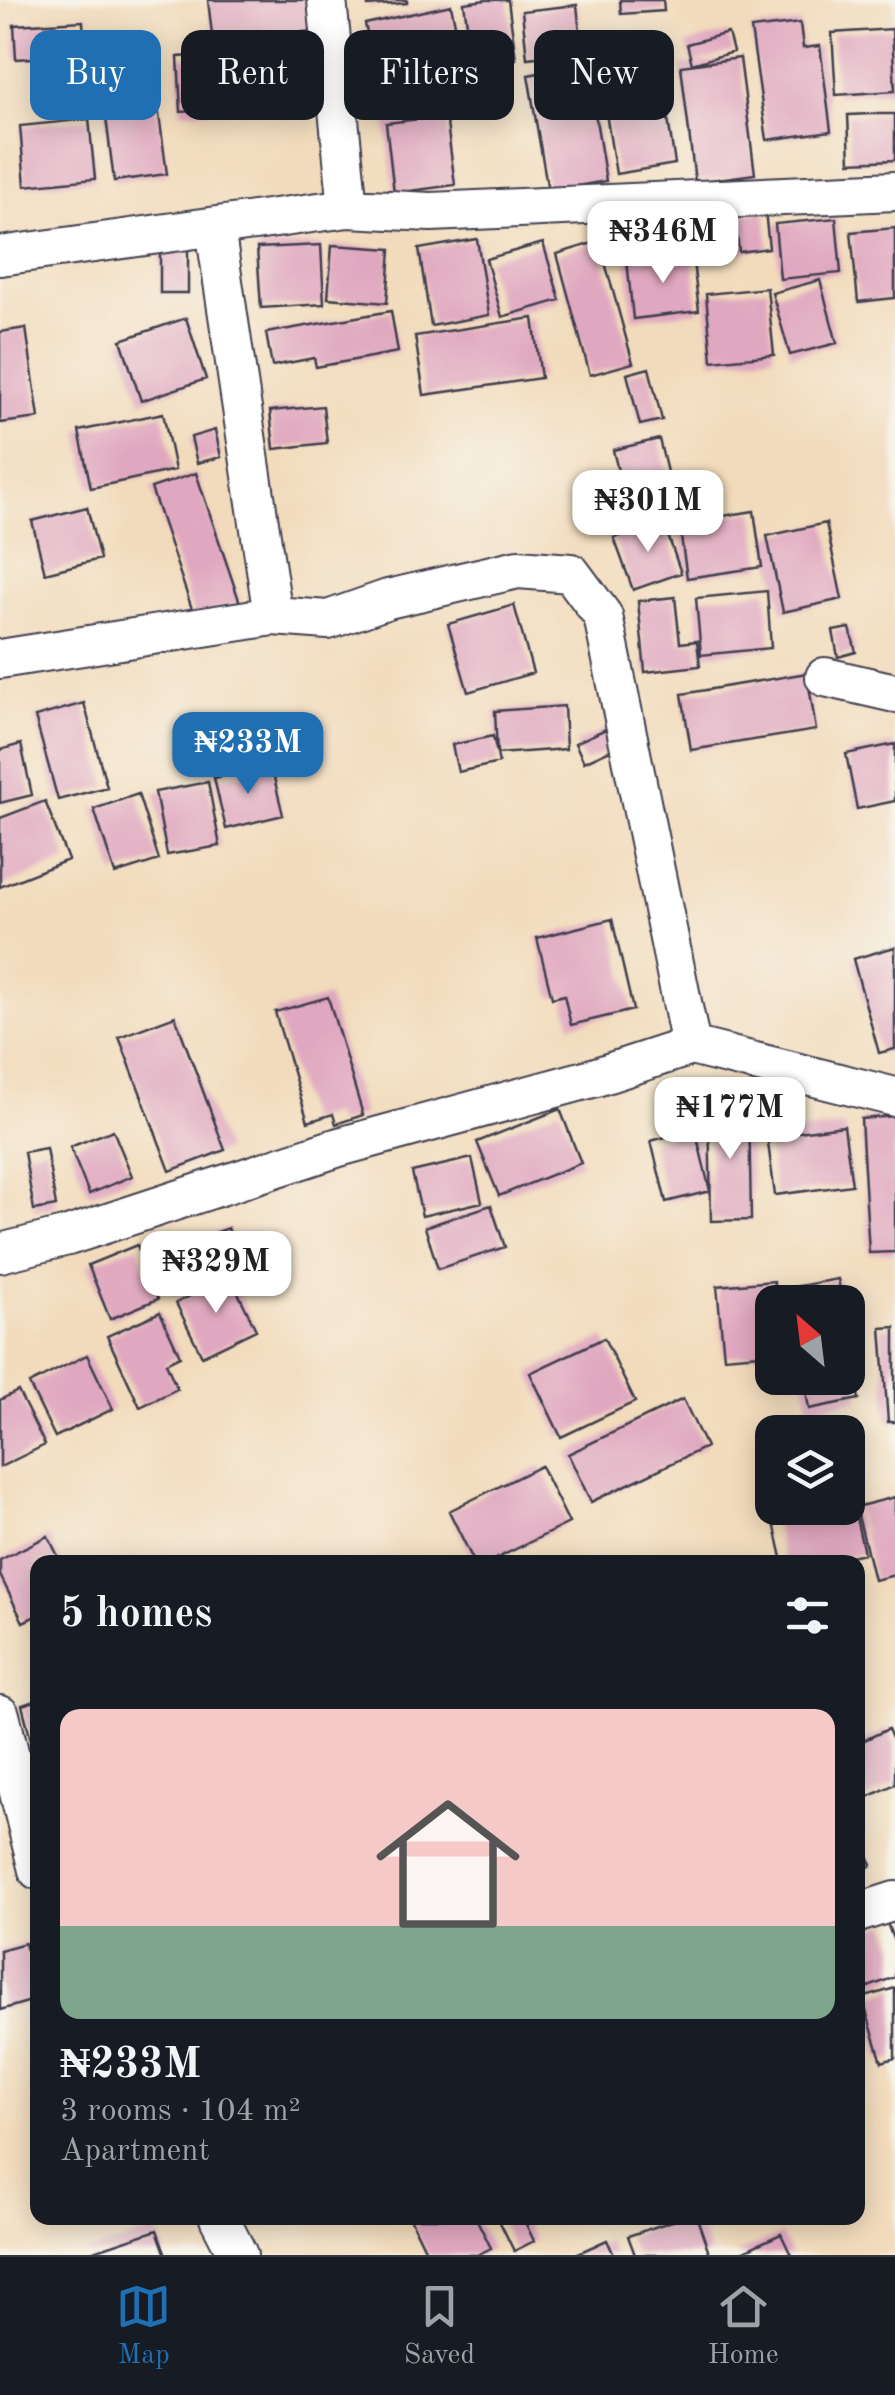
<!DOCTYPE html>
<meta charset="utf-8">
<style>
:root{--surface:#171b24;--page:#20242c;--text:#f1f3f6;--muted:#9ea1a6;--line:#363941;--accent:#1f6fb2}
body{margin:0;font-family:"Old Standard TT",serif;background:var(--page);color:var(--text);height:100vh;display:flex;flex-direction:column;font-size:38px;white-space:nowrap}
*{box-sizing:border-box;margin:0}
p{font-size:32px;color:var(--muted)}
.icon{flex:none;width:55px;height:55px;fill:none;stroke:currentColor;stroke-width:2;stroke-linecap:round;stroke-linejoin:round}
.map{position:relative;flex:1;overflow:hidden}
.details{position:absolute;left:30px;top:1555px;width:835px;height:670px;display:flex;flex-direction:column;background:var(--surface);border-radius:20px;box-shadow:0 5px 25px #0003}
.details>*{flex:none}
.guide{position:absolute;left:30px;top:30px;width:835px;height:90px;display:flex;gap:20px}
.needle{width:65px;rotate:332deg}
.fabs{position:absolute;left:755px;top:1285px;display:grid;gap:20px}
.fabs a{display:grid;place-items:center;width:110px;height:110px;border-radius:20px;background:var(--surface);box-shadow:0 5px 25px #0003;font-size:50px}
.price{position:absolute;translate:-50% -85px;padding:0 22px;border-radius:20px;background:#fff;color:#222;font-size:32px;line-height:65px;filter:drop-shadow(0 2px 5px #0008)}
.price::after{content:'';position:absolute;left:50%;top:60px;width:30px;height:22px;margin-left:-15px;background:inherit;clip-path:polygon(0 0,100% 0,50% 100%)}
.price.active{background:var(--accent);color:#fff}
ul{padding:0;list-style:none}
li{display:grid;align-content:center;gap:20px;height:530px;padding:0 30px}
li span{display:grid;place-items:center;height:310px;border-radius:20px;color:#555}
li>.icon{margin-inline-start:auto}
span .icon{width:180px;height:180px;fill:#fffc;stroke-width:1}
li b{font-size:42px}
h2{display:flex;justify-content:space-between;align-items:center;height:120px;padding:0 30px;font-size:42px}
.pill{padding:0 35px;border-radius:20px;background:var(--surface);box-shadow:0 5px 25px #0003;font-size:35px;line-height:90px}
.pill.active{background:var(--accent);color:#fff}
.menu{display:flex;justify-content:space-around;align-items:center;height:140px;border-top:2px solid var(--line);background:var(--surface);font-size:28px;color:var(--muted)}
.menu a{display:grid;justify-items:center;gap:5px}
.menu .active{color:var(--accent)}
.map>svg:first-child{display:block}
.building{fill:#e0a8c0}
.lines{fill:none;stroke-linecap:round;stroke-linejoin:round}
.minor-casing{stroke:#413e4e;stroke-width:42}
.minor{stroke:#fff;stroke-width:38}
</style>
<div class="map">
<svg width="895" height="2255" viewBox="0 0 895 2255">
<rect width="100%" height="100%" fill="#f7f3e8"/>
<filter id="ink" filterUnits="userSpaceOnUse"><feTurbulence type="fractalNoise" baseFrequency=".01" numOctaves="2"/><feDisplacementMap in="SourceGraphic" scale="20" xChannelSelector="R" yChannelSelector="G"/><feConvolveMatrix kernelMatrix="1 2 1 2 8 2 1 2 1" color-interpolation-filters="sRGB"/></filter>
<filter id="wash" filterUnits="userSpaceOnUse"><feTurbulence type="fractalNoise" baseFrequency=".0048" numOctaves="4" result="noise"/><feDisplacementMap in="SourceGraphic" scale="40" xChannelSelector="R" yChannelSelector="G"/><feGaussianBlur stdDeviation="2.25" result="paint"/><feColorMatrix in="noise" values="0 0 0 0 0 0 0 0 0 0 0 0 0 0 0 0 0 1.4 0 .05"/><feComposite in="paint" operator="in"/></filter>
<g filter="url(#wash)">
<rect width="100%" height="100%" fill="#f2dbbc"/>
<g id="blocks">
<path class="building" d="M208,0H308L312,31L213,43Z
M368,0H407V3L368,6Z
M486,0H508L516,59L473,65L464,3Z
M620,0H663L664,11L621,14Z
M451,5L463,63L402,76L398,56L373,61L365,24Z
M577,5L582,52L527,58L522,11Z
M83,21L85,55L16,59L14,25Z
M800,23L803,48L820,46L831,131L767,140L751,29Z
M892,29L895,91L836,95L832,33Z
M728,33L733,52L692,64L687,44Z
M258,52L261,107L181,112L178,57Z
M658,55L675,164L616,174L598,65Z
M740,58L755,174L695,182L681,66Z
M152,62L167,174L114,181L100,69Z
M587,64L606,181L548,191L528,75Z
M871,114H895V160L850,162L848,115Z
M446,116L455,185L394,193L386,123Z
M89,119L95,179L25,186L20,126Z
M765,211L769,248L739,252L734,214Z
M836,218L841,273L780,279L775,224Z
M895,228V298L858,302L851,232Z
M477,239L489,315L431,326L419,249Z
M599,241L633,363L590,375L557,254Z
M543,243L560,300L502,317L486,259Z
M321,245L324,304L261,308L257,248Z
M332,245L391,249L387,303L328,298Z
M160,247H188V293H160Z
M692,253L699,311L633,319L627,260Z
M820,280L837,343L790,355L772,293Z
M767,288L774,355L712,361L706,294Z
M391,311L398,352L316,367L314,358L272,366L266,333Z
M186,318L206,379L141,401L121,340Z
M533,318L541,378L424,395L415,336Z
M26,328L39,418L0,423V332Z
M649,368L662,420L640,425L627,374Z
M323,406L327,443L274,449L270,411Z
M163,413L175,470L91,488L79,431Z
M215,430L221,457L197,463L191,437Z
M659,439L675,505L629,516L613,450Z
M196,473L240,603L195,618L151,488Z
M618,490L626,523L600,529L592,496Z
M87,507L100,559L45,573L32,521Z
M754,511L762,567L687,578L679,523Z
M663,521L681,573L633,590L614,538Z
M826,523L842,599L783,612L767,536Z
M767,591L771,648L701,655L696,598Z
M675,597L680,643L697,641L700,666L645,672L638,601Z
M514,605L533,673L468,692L448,624Z
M850,628L856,652L838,657L833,631Z
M807,673L816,730L691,750L682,694Z
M84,703L107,787L58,800L35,717Z
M564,706L566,749L497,754L495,711Z
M608,728L617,747L584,762L575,743Z
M493,736L499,763L458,772L452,745Z
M21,744L32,795L0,803V750Z
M895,744V801L857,809L846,754Z
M271,765L283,815L226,829L214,778Z
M208,782L220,846L167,855L155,792Z
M138,794L159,860L115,874L94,809Z
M45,801L68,860L0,887V818Z
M612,919L633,1010L571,1025L564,995L552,998L537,938Z
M895,947V1049L879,1053L853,959Z
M328,997L363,1115L336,1124L333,1114L308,1122L275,1012Z
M175,1016L225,1150L170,1171L119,1037Z
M709,1103H749L751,1220L711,1221Z
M560,1109L581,1163L499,1196L477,1142Z
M895,1116V1252L869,1253L861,1119Z
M844,1126L852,1185L775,1195L767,1136Z
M695,1129L710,1191L666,1202L651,1141Z
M113,1130L132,1176L89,1194L70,1147Z
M46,1148L56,1206L34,1210L24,1152Z
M472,1158L482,1202L422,1216L412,1172Z
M491,1205L505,1247L438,1269L425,1227Z
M228,1228L239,1259L198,1274L187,1244Z
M137,1245L158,1299L110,1319L88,1265Z
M230,1276L256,1330L202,1356L176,1303Z
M838,1279L842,1302H791L788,1288Z
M774,1281L772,1353L724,1357L717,1286Z
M160,1312L180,1356L166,1363L177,1389L140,1407L107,1336Z
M895,1327V1422H888L881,1328Z
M604,1338L635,1402L561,1437L530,1373Z
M848,1343L859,1399L809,1409L804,1378H848Z
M87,1355L113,1409L55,1437L29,1384Z
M18,1391L45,1445L0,1467V1400Z
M683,1399L706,1447L591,1502L568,1454Z
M541,1466L569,1523L489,1562H474L449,1511Z
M895,1497V1575L874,1580L856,1507Z
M853,1505L864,1553L824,1562H783L774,1523Z
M48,1536L61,1562H38V1615L23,1622L0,1575V1560Z
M38,1700V1759H36L22,1705Z
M888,1729L895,1745V1784L858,1802V1743Z
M858,1837L872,1865L858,1872Z
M887,1923L895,1944V1977L858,1991V1934Z
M25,1943L38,1999L0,2010V1950Z
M895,1988V2058L882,2062L862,1998Z
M410,2218H476L491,2248L477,2255H428Z
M498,2218H523L534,2241L514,2251Z
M681,2218H697L710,2255H635L628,2236Z
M157,2230L166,2255H86L85,2254Z
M781,2234L791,2255H735Z
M607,2240L614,2255H574Z"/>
</g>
</g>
<g filter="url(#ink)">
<use href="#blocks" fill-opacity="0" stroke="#413e4e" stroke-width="2.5"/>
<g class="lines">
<defs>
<path id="minor" d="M327,0L348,208
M215,228L273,616
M0,256L348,208L431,212L895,191
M0,659L273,616L328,620L388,599L518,569L571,573L603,616L691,1046
M825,677L895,693
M0,1253L68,1236L339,1147L596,1077L691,1046L895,1097
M0,1715L38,1870
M858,1913L895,1901
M219,2218L238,2255"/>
</defs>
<use href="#minor" class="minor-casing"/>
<use href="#minor" class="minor"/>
</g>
</g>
</svg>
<div class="fabs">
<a><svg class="needle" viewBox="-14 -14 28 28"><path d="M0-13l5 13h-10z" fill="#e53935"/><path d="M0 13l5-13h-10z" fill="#9ea1a6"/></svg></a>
<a><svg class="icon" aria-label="layers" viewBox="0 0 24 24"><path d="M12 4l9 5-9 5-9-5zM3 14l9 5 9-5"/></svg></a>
</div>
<b class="price" style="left:663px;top:286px">₦346M</b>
<b class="price" style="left:648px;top:555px">₦301M</b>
<b class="price active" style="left:248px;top:797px">₦233M</b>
<b class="price" style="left:730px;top:1162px">₦177M</b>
<b class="price" style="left:216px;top:1316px">₦329M</b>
<div class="guide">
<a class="pill active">Buy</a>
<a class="pill">Rent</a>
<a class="pill">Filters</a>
<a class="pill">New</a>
</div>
<section class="details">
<h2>5 homes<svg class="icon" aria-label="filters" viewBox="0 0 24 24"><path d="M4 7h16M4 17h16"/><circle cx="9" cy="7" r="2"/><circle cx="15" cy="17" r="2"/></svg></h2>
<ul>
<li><span style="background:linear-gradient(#f6c9c9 70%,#7fa58c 0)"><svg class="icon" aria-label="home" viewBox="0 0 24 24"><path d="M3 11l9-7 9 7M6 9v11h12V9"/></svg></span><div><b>₦233M</b><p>3 rooms · 104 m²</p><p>Apartment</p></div></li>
</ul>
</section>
</div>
<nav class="menu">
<a class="active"><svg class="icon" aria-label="map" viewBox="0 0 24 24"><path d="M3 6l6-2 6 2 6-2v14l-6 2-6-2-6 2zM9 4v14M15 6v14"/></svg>Map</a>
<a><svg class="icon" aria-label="saved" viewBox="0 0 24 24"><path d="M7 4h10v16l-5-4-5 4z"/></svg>Saved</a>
<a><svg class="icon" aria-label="home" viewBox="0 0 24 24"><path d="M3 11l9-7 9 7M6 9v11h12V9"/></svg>Home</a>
</nav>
